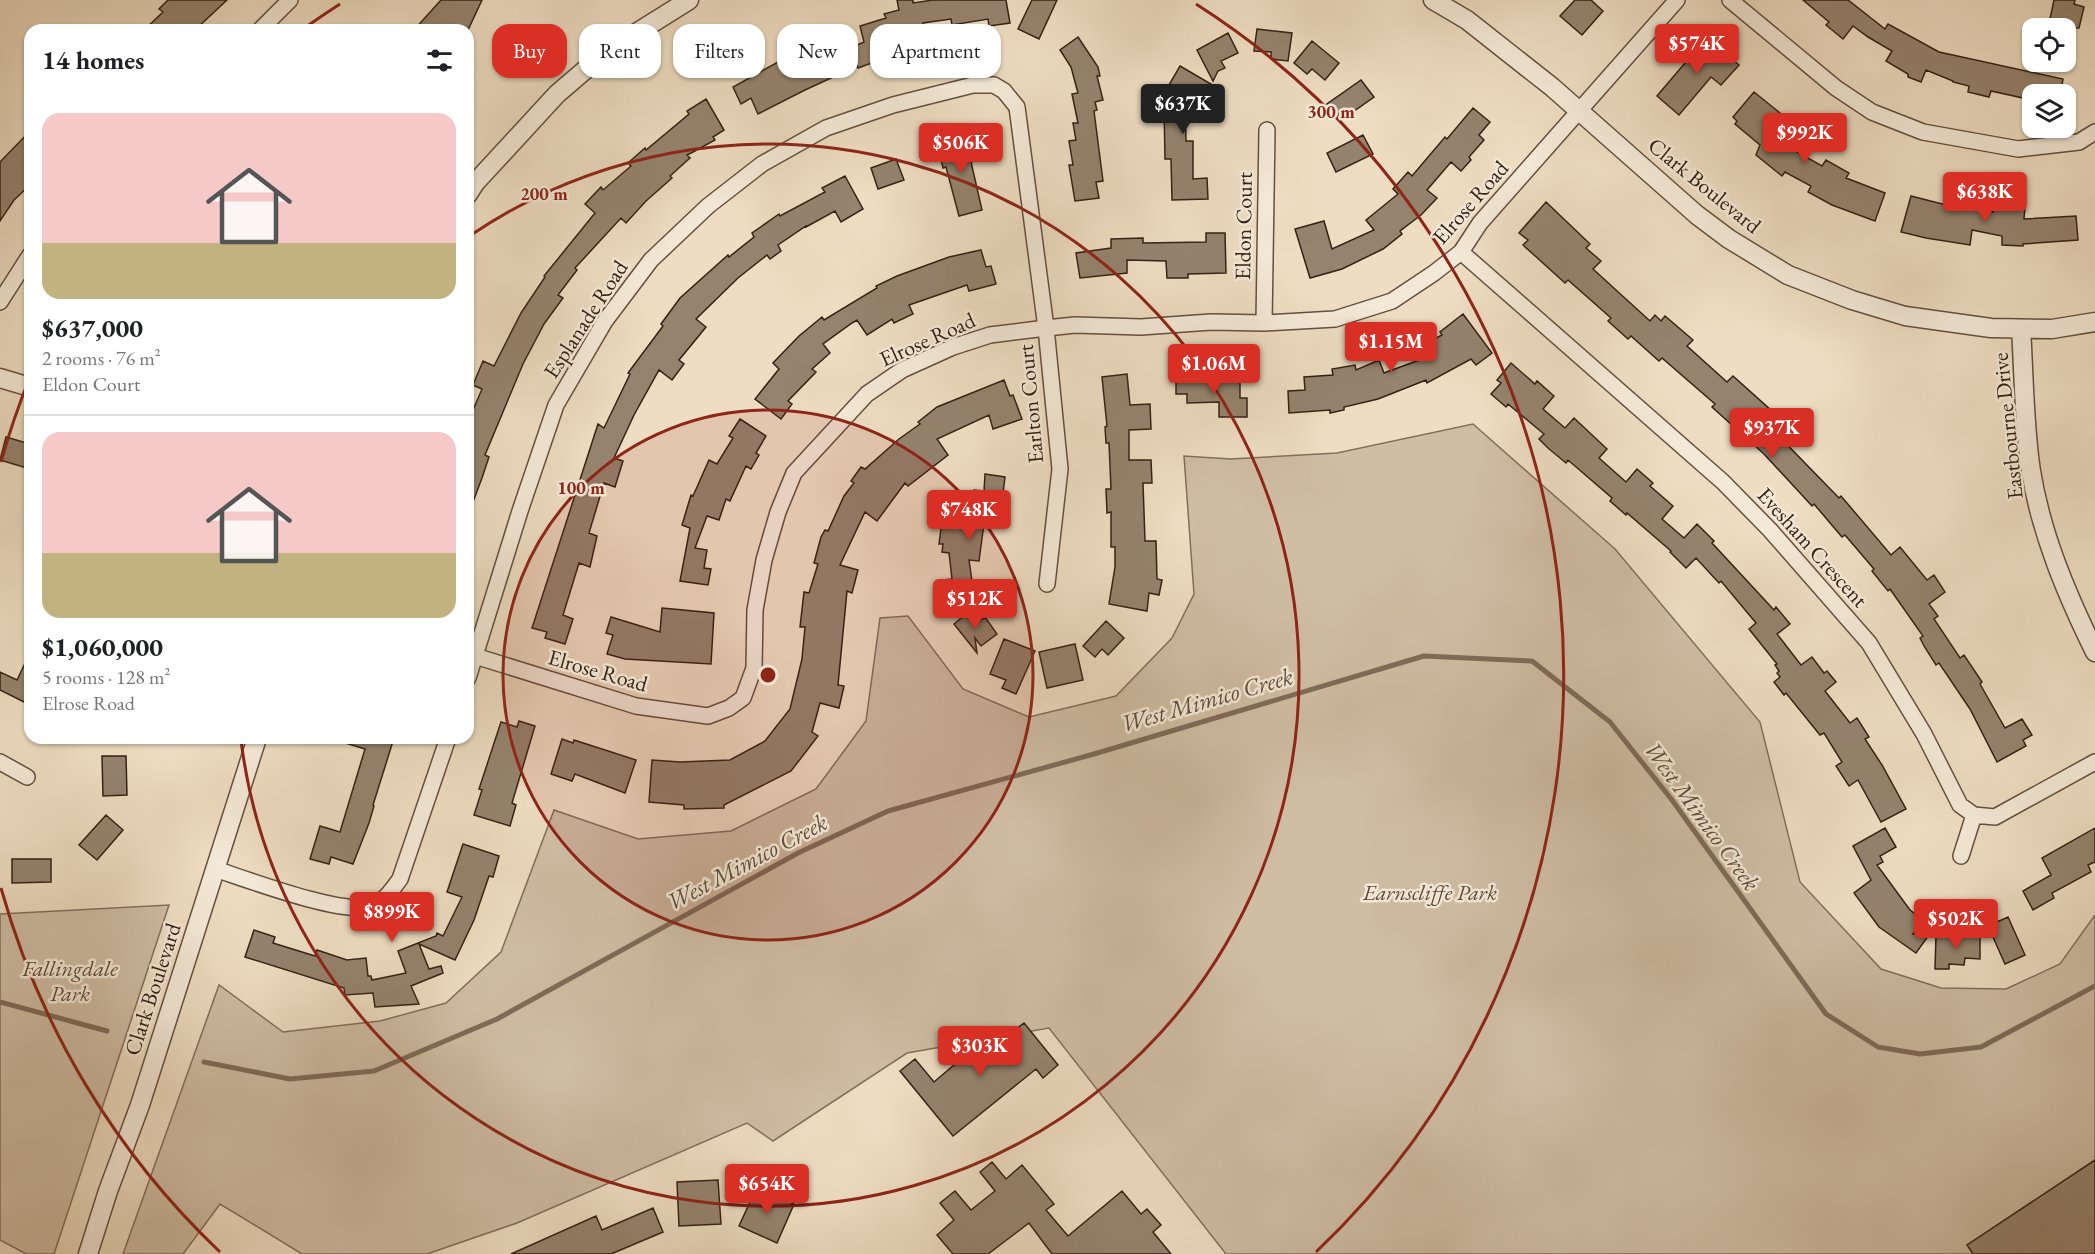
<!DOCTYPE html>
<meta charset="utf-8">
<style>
:root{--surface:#fff;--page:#f2f2f2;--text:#202124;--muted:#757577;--line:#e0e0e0;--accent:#d93025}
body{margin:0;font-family:"EB Garamond",serif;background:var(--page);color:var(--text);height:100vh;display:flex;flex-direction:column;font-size:22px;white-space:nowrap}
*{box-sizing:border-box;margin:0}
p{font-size:20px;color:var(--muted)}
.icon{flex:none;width:33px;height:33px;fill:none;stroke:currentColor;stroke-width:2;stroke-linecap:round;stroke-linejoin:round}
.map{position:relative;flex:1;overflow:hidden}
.details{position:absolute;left:24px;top:24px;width:450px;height:720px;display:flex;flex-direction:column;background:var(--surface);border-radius:18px;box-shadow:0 2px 4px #0004}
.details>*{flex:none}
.banner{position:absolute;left:492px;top:24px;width:570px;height:54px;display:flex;gap:12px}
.fabs{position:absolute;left:2022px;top:18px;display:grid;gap:12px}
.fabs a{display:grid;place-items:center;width:54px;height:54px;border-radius:12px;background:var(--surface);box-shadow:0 2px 4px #0004;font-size:30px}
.price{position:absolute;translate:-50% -51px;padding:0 14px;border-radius:6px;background:var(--accent);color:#fff;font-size:20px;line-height:39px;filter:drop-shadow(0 2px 3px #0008)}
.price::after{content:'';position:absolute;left:50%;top:36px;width:18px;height:14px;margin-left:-9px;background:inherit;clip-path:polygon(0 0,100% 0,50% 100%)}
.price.active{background:#222;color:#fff}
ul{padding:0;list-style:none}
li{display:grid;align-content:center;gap:12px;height:318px;padding:0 18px}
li+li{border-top:2px solid var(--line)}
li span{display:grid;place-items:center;height:186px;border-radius:18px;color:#555}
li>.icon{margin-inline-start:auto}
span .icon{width:108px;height:108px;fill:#fffc;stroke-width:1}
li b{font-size:26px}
h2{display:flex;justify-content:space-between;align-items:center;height:72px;padding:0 18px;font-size:26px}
.tag{padding:0 21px;border-radius:18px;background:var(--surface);box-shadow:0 2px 4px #0004;font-size:21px;line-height:54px}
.tag.active{background:var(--accent);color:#fff}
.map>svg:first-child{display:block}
.green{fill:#cfbda4;stroke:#826f5c;stroke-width:1.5}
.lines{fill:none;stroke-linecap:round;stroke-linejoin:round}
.stream{stroke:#7e6b58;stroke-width:5}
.building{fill:#95836e;stroke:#352113;stroke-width:1.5}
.minor-casing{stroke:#63503f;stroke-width:18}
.tertiary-casing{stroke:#63503f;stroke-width:21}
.minor{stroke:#f4e9d7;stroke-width:15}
.tertiary{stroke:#f4e9d7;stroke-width:18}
.ring{fill:none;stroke:#8f2418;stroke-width:3}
.labels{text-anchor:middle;stroke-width:5;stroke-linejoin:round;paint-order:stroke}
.street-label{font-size:22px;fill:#352113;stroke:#f4e9d7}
.park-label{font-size:22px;font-style:italic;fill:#5c4837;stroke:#f4e9d7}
.water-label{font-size:24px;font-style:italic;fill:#604c3b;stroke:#f4e9d7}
.centre{fill:#8f2418;stroke:#f4e9d7;stroke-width:3}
.ring-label{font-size:18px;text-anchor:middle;font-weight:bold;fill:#8f2418;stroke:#f4e9d7;stroke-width:5;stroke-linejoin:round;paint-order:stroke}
</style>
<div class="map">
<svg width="2095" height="1254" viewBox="0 0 2095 1254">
<rect width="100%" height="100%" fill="#eeddc2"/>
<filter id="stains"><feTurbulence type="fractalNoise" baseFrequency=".00333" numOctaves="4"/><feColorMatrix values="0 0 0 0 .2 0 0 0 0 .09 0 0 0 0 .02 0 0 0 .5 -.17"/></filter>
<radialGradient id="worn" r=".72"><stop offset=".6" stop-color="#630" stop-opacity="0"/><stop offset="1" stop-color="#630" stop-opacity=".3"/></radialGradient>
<path class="green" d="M1473,424L1615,549L1760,722L1800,882L1881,969L1941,988L2006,989L2060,964L2095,915V1254H1226L1049,1028L907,1053L773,1141L747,1123L517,1223L427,1254H302L220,1204L183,1254H123L219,985L283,1032L380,1021L446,1003L501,952L554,810L638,839L731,831L816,789L866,721L880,618L908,616L963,689L1029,717L1116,696L1172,638L1194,594L1184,456L1231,459L1337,453Z
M169,905L54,1254H26L0,1240V914Z"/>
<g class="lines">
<path class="stream" d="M0,1002L107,1031
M204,1062L290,1079L374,1071L497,1019L798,853L888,811L1094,754L1424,656L1532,661L1610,722L1672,800L1826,1014L1878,1047L1920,1054L1981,1047L2095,986"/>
</g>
<path class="building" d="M168,0H227L195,30H144L163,12L159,9Z
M441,0H482L468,30H414Z
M897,0H913V3L933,0H1006L1010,23L989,26L988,19L952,25L951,19L923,23V25L912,28L914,35L888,43L891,54L880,57V60L858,68L857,66L805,90L758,114L751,98L741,104L733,87L780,61L779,59L782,57L779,51L799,42L804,53L832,41L837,54L864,42L860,26L886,18L884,14L899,10Z
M1032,0H1057L1039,39L1018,29Z
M1575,0H1591L1603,11L1582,35L1560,16Z
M1803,0H1848L1885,29L1888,24L1939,52L2063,79L2060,94H2032V100L1991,91L1989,97L1968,92L1969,86L1953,82V81L1926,70L1921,82L1908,77V74L1886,61L1892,51L1868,37L1853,26L1843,39L1826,25L1829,22Z
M2054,0H2075L2074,4L2084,7L2079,28H2048Z
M1257,29L1292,33L1288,61L1271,59V52L1254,51Z
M1228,33L1238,53L1221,61L1225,68L1218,71L1213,81L1197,50Z
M1078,37L1098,67L1100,76H1097L1103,100L1095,102L1097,110L1094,111L1103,181L1096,182L1099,198L1075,201L1069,165H1073L1069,141L1076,140L1073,123H1078L1072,94L1078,93L1071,67L1060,50Z
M1707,37L1739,65L1721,85L1711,77L1679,115L1657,96Z
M1312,41L1339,63L1325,80L1312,69L1307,74L1294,63Z
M1180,66L1211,84L1201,103L1185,95L1186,141H1193V179L1207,178L1208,199L1172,200L1171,159H1165L1164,105L1159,102Z
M1361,80L1374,97L1340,121L1327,104Z
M1754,92L1780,113L1767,128L1797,152L1822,166L1826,160L1849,173L1846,178L1885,193L1875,221L1832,205L1808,192L1811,186L1785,172L1782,176L1756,155L1760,145L1735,124L1737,121L1733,117Z
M706,99L724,130L713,137L715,140L695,151L694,148L695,151L687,155L690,158L670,176L672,178L646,201L626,223L621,218L575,268L577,270L558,295L563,298L544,324L523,364L485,455L489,457L482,478L471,507H468V422L482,389L473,385L483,361L494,366L521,313L545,277L544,276L595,213L585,204L601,187L603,190L631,166L628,163L645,148L646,150L689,114L687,111Z
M1473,108L1490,122L1479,135L1484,140L1469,157L1471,160L1461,171L1451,162L1427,190L1437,198L1421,215L1400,231L1402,234L1383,249L1342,269L1310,278L1295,229L1324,221L1332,249L1374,230L1366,220L1398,194L1393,189L1408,172L1412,176L1445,137L1447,139Z
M30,131V185L14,200L0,221V162Z
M1363,135L1373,154L1336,172L1327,153Z
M968,137L974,161L971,162L982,210L959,216L946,167L943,168L937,143Z
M896,159L904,180L878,189L871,168Z
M845,176L863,209L841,222L835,211L806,227V226L778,245L781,251L770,259L767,255L738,278L696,319L706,327L679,360L684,364L672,380L659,370L634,415L614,458L623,461L615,487L604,483L589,533L597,536L590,567L579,563L563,615L573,619L565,644L545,638L547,632L532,628L598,424L604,428L630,374L628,373L663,326L661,324L680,298L728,255L729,257L754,237L752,233L779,214L780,216L825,192L822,188Z
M1911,196L1950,206V204L1993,212L1994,197L2014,198V207H2025L2024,219L2076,216L2078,240L2023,244V246L2002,245V236L1972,230L1970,245L1926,238L1901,232Z
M1546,202L1590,244L1586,248L1601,261L1593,269L1650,321L1655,315L1661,321L1665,316L1693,340L1687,346L1727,382L1733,376L1773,412L1766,423L1839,498L1841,496L1891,555L1900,547L1927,580L1934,575L1945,592L1929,604L1938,616L1934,619L1960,658L1964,655L1982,682L1980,684L2005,728L2022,719L2032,735L2023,740L2026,746L1997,762L1970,709L1939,663L1936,665L1924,646L1920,638L1923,636L1890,589L1888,591L1872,571L1874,569L1845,535L1842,537L1814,504L1812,506L1764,454L1712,407L1715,404L1662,358L1659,361L1631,336L1628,339L1608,321L1611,318L1568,280L1565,283L1523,245L1528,240L1519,233Z
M1206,233H1225L1226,273L1188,274V278H1167L1166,261L1127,260V273L1080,278L1076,253L1111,248V239L1143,238V243L1206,242Z
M981,250L986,267L991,266L996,284L969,291L967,285L909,305L913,314L894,323L892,319L867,335L857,320L852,323L823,344L830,353L812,369L816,372L788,401L792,404L781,419L755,399L779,369L773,363L799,336L822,317L824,320L877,288L876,286L897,276L949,257Z
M1463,314L1492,353L1476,365L1471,359L1427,383L1426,380L1378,399L1344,407V410L1330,413V410L1289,413L1288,391L1305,390L1304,377L1333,375L1332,369L1355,365L1356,370L1379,360L1384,373L1422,359L1417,348L1442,335L1440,332Z
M1511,363L1535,384L1537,381L1554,396L1543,409L1565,428L1574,418L1607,449L1599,458L1626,482L1637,469L1653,483L1650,486L1673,506L1662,519L1684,538L1697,524L1714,541L1712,543L1774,610L1776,607L1790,624L1777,634L1801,665L1812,657L1824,673L1827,671L1836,682L1825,691L1850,723L1857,718L1869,737L1865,739L1882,765L1906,809L1881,822L1858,780L1849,786L1836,766L1842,762L1824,733L1820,735L1786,693L1784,695L1774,682L1780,677L1777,673L1779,671L1775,665L1777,664L1749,629L1756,623L1721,581L1719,583L1696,558L1686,568L1670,552L1671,551L1627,513L1626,515L1610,501L1612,498L1568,460L1566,463L1548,448L1539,439L1544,434L1508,404L1506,407L1491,394L1501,383L1497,380Z
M1127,374L1130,405L1150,404L1151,429L1129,430V460H1151L1152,483H1143L1145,541H1156L1157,579L1162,580L1159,595L1149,593L1147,611L1109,604L1115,567V547H1111V512L1107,513L1106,489H1111L1109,443H1106L1105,427L1107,426L1102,377Z
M1198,375V381H1240V398H1247V417H1219V402L1187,403V394H1176V376Z
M1004,380L1010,396L1013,395L1022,419L993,429L989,415L937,439L948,455L908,486L905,483L877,521L865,512L840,565L858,570L852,593L847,591L838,685L844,686L839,708L820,703L812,732L818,736L791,771L724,805V808L684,809V805L649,802L652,760L680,762L730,760L765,741L790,709L802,659L805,627H800L804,592L809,593L818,564L814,563L821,537L825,530L828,531L844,496L854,483L851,481L861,467L865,469L899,439L920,424L918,422L937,407Z
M740,419L766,436L756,453L759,455L751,469L746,466L730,501L726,499L719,520L707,516L695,548L707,550L704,568L711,569L708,585L680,581L690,528L682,525L691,495L693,496L709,460L717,464L733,438L729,436Z
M6,437L30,444V469L0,460Z
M985,474L1005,477L1003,493H999L996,517L985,516L979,561L969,560L973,588H970L972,603L947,605L944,580L952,579L949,553L942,552L943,544H939L942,521L971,525L974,490L984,491Z
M662,608L714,613L711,664L625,659L607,654L613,635L606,633L611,617L660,632Z
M972,609L974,625L985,617L997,634L981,646L975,638L977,653L954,624Z
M1106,621L1124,638L1108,655L1102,649L1095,657L1083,646Z
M1004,639L1035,651L1016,694L1002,688L1006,680L990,674Z
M1075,644L1083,680L1047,688L1039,652Z
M30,653V705L0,690V672L17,680Z
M519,721L535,726L512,803L516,805L510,826L474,815L482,790L479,789L501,722L517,727Z
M340,738H394L373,805L374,806L369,823L353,864L331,857L329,864L310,859L320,826L340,832L365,749L339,741Z
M562,739L573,743L574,740L636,760L625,793L575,774L572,781L551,774Z
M102,756H126L127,795L103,796Z
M106,815L123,830L97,860L79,845Z
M1885,828L1896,847L1880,856L1883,862L1877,865L1910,910L1923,920L1913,934L1929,935L1916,953L1879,927L1854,893L1871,880L1853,846Z
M2095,828V862L2088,865L2091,872L2052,893L2054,898L2033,910L2023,891L2051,875L2042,858Z
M463,844L499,856L493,877L489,876L474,920L455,960L419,944L429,969L441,966L443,973L411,986L419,1004L375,1007L373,993L345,995L344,988L245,957L254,930L275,937L273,943L315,956L317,950L347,960L366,958L368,976H371L372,980L406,973L398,951L436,936L437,933L443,936L462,897L447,892Z
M12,859H51V882L12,883Z
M2008,917L2025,955L2005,964L1988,926Z
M1936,935L1980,936V959L1965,958L1964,965L1949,964V969H1935Z
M1024,1023L1058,1065L1043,1078L1036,1069L953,1136L900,1071L915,1059L934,1082L988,1036L996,1045Z
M2095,1160V1254H1973L1967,1245Z
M992,1162L1006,1179L1022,1165L1054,1204L1046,1210L1068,1236L1122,1191L1141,1214L1147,1209L1161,1225L1153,1232L1171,1254H1052L1029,1223L988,1254H953L937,1235L954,1220L940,1203L955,1191L971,1210L995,1191L980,1172Z
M718,1180L721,1224L679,1226L677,1182Z
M757,1187L794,1204L777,1243L739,1226Z
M653,1208L663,1232L611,1254H511L596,1216L602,1230Z"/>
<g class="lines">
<defs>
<path id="minor" d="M1730,0L1836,88L1872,112L1923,132L2018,149L2079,142L2095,132
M260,30L290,0
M1461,252L1723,482L1770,530L1869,643L1924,734L1960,805L1974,815L1995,817L2095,762
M0,302L30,255
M1264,323L1267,130
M475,656L636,706L708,716L729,708L743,698L754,668L755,610L764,560L778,512L794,473L867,394L902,370L953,347L990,335L1046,328L1075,325L1141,327L1211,322L1264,323L1335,319L1392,301L1434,273L1461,252L1480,223L1677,0
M468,678L520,511L556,405L605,321L651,260L708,206L762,164L826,128L893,105L973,85H994L1004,91L1017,107L1046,328L1060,469L1047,584
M0,762L27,777
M1961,856L1974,815
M215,869C246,879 344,916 371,906C384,902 392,890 400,879L448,738"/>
<path id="tertiary" d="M1433,0L1467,20L1552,87L1697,215L1729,239L1788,275L1852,300L1905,316L1991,328L2052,329L2095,322
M468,194L475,183L557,94L606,52L689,0
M2021,329C2024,375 2024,426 2031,471C2041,534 2067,595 2095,652
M0,378L30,387
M88,1254L108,1191L140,1105L257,738"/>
</defs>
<use href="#minor" class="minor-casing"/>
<use href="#tertiary" class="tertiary-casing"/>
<use href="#minor" class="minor"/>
<use href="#tertiary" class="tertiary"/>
</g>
<circle cx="768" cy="675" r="265" fill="#8f2418" fill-opacity=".12"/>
<g class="ring">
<circle cx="768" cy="675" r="265"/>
<path d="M471 235A531 531 0 1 1 241 740"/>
<path d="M220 1252A796 796 0 0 1 1 888M1 462A796 796 0 0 1 30 377M306 27A796 796 0 0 1 340 4M1196 4A796 796 0 0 1 1316 1252"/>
</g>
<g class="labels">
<g class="street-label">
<text transform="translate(1705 185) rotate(39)" y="8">Clark Boulevard</text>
<text transform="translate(1470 202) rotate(-49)" y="8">Elrose Road</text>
<text transform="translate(1243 226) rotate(-89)" y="8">Eldon Court</text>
<text transform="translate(585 319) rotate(-57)" y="8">Esplanade Road</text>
<text transform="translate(927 339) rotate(-24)" y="8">Elrose Road</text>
<text transform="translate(1030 404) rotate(-95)" y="8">Earlton Court</text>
<text transform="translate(2007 426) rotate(-96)" y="8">Eastbourne Drive</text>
<text transform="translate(1813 547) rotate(48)" y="8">Evesham Crescent</text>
<text transform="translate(598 670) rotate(16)" y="8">Elrose Road</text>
<text transform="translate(152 989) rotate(-72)" y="8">Clark Boulevard</text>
</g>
<g class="park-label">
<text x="1430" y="900">Earnscliffe Park</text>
<text x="70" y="976">Fallingdale<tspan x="70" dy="25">Park</tspan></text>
</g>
<g class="water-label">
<text transform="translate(1207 700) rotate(-16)" y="8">West Mimico Creek</text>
<text transform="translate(1702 816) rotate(54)" y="8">West Mimico Creek</text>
<text transform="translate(747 862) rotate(-28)" y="8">West Mimico Creek</text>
</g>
</g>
<circle cx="768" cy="675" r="9" class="centre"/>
<g class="ring-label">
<text x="1331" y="118">300 m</text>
<text x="544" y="200">200 m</text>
<text x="581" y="494">100 m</text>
</g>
<rect width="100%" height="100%" filter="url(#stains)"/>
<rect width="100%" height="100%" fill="url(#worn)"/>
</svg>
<div class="fabs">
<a><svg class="icon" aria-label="locate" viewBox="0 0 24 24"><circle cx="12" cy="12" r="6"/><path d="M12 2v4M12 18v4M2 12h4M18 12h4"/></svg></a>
<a><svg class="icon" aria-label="layers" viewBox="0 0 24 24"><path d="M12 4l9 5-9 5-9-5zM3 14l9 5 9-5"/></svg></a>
</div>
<b class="price" style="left:1697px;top:75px">$574K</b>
<b class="price active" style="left:1183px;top:135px">$637K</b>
<b class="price" style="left:1805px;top:164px">$992K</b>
<b class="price" style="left:961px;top:174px">$506K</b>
<b class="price" style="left:1985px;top:223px">$638K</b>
<b class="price" style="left:1391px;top:373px">$1.15M</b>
<b class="price" style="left:1214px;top:395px">$1.06M</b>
<b class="price" style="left:1772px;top:459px">$937K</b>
<b class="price" style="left:969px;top:541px">$748K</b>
<b class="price" style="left:975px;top:630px">$512K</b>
<b class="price" style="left:392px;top:943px">$899K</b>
<b class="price" style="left:1956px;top:950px">$502K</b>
<b class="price" style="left:980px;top:1077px">$303K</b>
<b class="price" style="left:767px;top:1215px">$654K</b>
<div class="banner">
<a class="tag active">Buy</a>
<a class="tag">Rent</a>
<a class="tag">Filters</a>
<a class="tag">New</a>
<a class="tag">Apartment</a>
</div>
<section class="details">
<h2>14 homes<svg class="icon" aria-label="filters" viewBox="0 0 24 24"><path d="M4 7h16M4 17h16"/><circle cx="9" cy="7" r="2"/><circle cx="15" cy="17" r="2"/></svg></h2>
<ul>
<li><span style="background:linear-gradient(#f6c9c9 70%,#c2b280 0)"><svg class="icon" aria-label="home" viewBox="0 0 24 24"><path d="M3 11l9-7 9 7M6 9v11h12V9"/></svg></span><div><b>$637,000</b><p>2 rooms · 76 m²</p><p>Eldon Court</p></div></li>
<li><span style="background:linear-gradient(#f6c9c9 65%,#c2b280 0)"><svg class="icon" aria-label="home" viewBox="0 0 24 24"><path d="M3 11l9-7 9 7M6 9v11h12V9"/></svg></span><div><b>$1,060,000</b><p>5 rooms · 128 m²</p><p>Elrose Road</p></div></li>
</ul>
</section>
</div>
